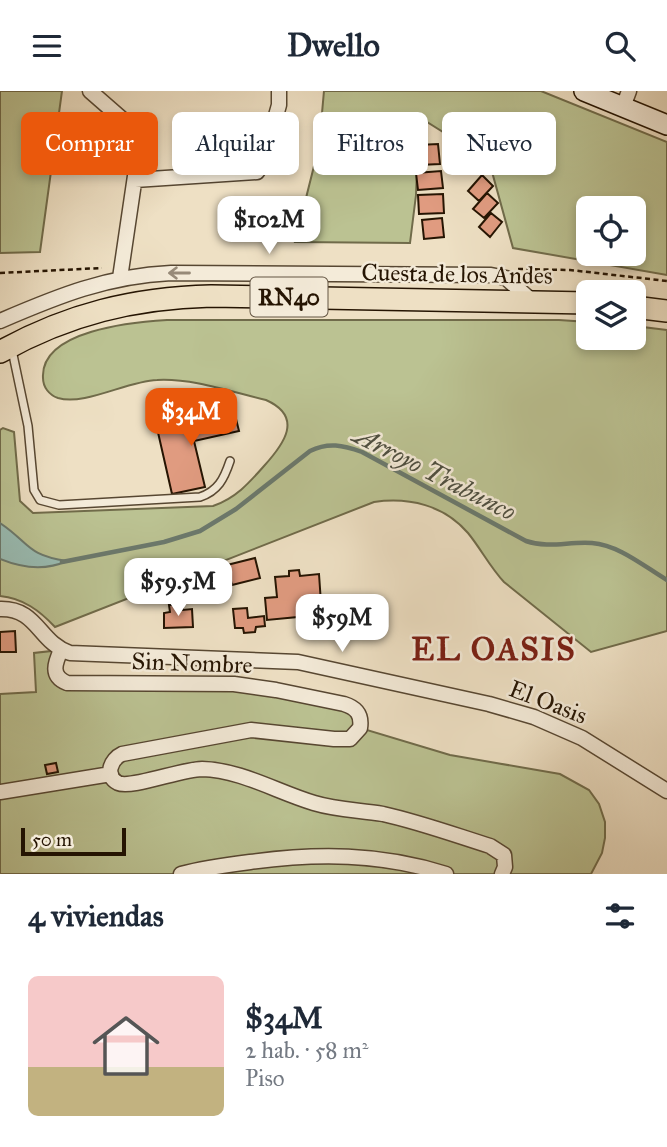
<!DOCTYPE html>
<html lang="es">
<meta charset="utf-8">
<style>
:root{--surface:#fff;--page:#f2f2f3;--text:#1f2937;--muted:#747a83;--accent:#ea580c}
body{margin:0;font-family:"IM FELL Great Primer",serif;background:var(--page);color:var(--text);height:100vh;display:flex;flex-direction:column;font-size:26px;white-space:nowrap}
*{box-sizing:border-box;margin:0}
p{font-size:23px;color:var(--muted)}
.icon{flex:none;width:38px;height:38px;fill:none;stroke:currentColor;stroke-width:2;stroke-linecap:round;stroke-linejoin:round}
.map{position:relative;height:783px;overflow:hidden}
.details{display:flex;flex-direction:column;background:var(--surface);flex:1}
.details>*{flex:none}
.hud{position:absolute;left:21px;top:21px;width:626px;height:63px;display:flex;gap:14px}
.buttons{position:absolute;left:576px;top:105px;display:grid;gap:14px}
.buttons a{display:grid;place-items:center;width:70px;height:70px;border-radius:10px;background:var(--surface);box-shadow:0 4px 10px #0003;font-size:35px}
.scale{position:absolute;left:21px;bottom:18px;width:105px;box-sizing:border-box;padding-left:7px;border:4px solid #251402;border-top:0;font-size:19px;line-height:24px;white-space:nowrap;color:#251402;-webkit-text-stroke:5px #f4ebd9;paint-order:stroke}
.price{position:absolute;translate:-50% -60px;padding:0 16px;border-radius:14px;background:#fff;color:#222;font-size:23px;line-height:46px;filter:drop-shadow(0 2px 4px #0008)}
.price::after{content:'';position:absolute;left:50%;top:42px;width:21px;height:16px;margin-left:-10px;background:inherit;clip-path:polygon(0 0,100% 0,50% 100%)}
.price.on{background:var(--accent);color:#fff}
ul{padding:0;list-style:none}
li{display:flex;align-items:center;gap:21px;height:175px;padding:0 28px}
li span{display:grid;place-items:center;flex:none;width:196px;height:140px;border-radius:10px;color:#555}
li>.icon{margin-inline-start:auto}
span .icon{width:84px;height:84px;fill:#fffc;stroke-width:1}
li b{font-size:30px}
h2{display:flex;justify-content:space-between;align-items:center;height:84px;padding:0 28px;font-size:30px}
.pill{padding:0 24px;border-radius:10px;background:var(--surface);box-shadow:0 4px 10px #0003;font-size:24px;line-height:63px}
.pill.on{background:var(--accent);color:#fff}
header{display:flex;justify-content:space-between;align-items:center;height:91px;padding:0 28px;background:var(--surface);font-size:32px;font-weight:700}
.map>svg:first-child{display:block}
.green{fill:#bbc292;stroke:#706b4a;stroke-width:2;fill-rule:evenodd}
.water{fill:#99bdb4;stroke:#6b796d;stroke-width:2}
.lines{fill:none;stroke-linecap:round;stroke-linejoin:round}
.stream{stroke:#6b796d;stroke-width:4.5}
.building{fill:#e09b80;stroke:#251402;stroke-width:2}
.lane-casing{stroke:#574732;stroke-width:10}
.street-casing{stroke:#574732;stroke-width:17}
.secondary-casing{stroke:#251402;stroke-width:22}
.primary-casing{stroke:#251402;stroke-width:24}
.path{stroke:#251402;stroke-width:2.5;stroke-dasharray:5 3.5;stroke-linecap:butt}
.lane{stroke:#f4ebd9;stroke-width:7}
.street{stroke:#f4ebd9;stroke-width:14}
.secondary{stroke:#f4ebd9;stroke-width:19}
.primary{stroke:#eee0c4;stroke-width:21}
.oneway{stroke:#978a78}
.labels{text-anchor:middle;stroke-width:5;stroke-linejoin:round;paint-order:stroke}
.shield{fill:#f4ebd9;stroke:#635442;stroke-width:2}
.shield-label{font-size:23px;font-weight:bold;fill:#251402}
.street-label{font-size:24px;fill:#251402;stroke:#f4ebd9}
.water-label{font-size:26px;font-style:italic;fill:#4e4f40;stroke:#f4ebd9}
.district-label{font-size:32px;font-weight:bold;letter-spacing:2px;fill:#7a1f14;stroke:#f4ebd9}
</style>
<header><svg class="icon" aria-label="menu" viewBox="0 0 24 24"><path d="M4 6h16M4 12h16M4 18h16"/></svg>Dwello<svg class="icon" aria-label="search" viewBox="0 0 24 24"><circle cx="10" cy="10" r="6"/><path d="M15 15l6 6"/></svg></header>
<div class="map">
<svg width="667" height="783" viewBox="0 0 667 783">
<rect width="100%" height="100%" fill="#eee0c4"/>
<filter id="stains"><feTurbulence type="fractalNoise" baseFrequency=".00286" numOctaves="4"/><feColorMatrix values="0 0 0 0 .2 0 0 0 0 .09 0 0 0 0 .02 0 0 0 .5 -.17"/></filter>
<radialGradient id="worn" r=".72"><stop offset=".6" stop-color="#630" stop-opacity="0"/><stop offset="1" stop-color="#630" stop-opacity=".3"/></radialGradient>
<path class="green" d="M0,0H62L40,161L0,162Z
M324,0H541L667,51V184L513,157L489,70L419,26L416,104L410,152L295,151L319,55ZM588,117H634V163H588Z
M167,229H559L588,231V247H634V235L667,239V540L591,561L504,491C490,476 481,458 468,442C444,414 409,406 374,411L55,536C40,520 23,507 0,505V339L3,337L14,341L20,410L33,422L213,415C236,407 249,392 264,375C284,353 304,326 266,309C232,301 192,287 157,289C127,290 85,315 58,307C49,304 43,296 43,287C40,239 134,231 167,229Z
M61,559L58,587L219,593L344,613L360,637L450,664L560,683L589,699L599,713L605,731V747L602,762L591,783H0V603L36,601L34,562Z"/>
<path class="water" d="M0,432C30,452 26,464 67,470C45,480 22,477 0,468Z"/>
<g class="lines">
<path class="stream" d="M62,471L164,451L200,440L236,418L310,360C328,351 343,354 362,361L526,450C549,458 569,450 592,452C619,454 645,476 667,489"/>
</g>
<path class="building" d="M85,44L99,45L98,57L112,58L109,82L81,79Z
M452,51L484,71L477,81L446,61Z
M438,53L440,73L419,74L418,54Z
M441,80L443,97L418,99L416,82Z
M482,84L493,95L479,110L468,100Z
M487,102L498,112L484,127L473,118Z
M443,103L444,122L419,123L418,104Z
M491,122L502,131L490,146L479,136Z
M442,127L444,146L424,148L422,129Z
M234,320L239,340L194,350L205,396L172,403L157,337Z
M255,467L260,487L232,494L227,474Z
M299,479L300,485L319,483L321,512L307,513L308,525L267,529L265,507L277,506L275,486L289,485V480Z
M169,514H182L183,519L192,518L193,536L164,537V522L170,521Z
M247,517L248,527L264,525L265,535L256,536L255,541L244,542L243,537H235L233,518Z
M15,540L16,561H0V541Z
M56,672L58,681L47,683L45,674Z"/>
<g class="lines">
<defs>
<path id="lane" d="M12,259L28,335L34,399L40,409L59,414L200,406C218,400 224,388 230,370"/>
<path id="street" d="M90,0L130,35L140,51L120,187
M623,16L629,0
M135,89L257,81L262,74L279,14V0
M0,230C58,205 107,185 171,182L491,184L506,187L532,210
M0,518C38,517 38,551 70,562L298,571L489,613L534,626L582,647L667,700
M61,559C55,572 50,585 67,592L234,593L276,599L344,613C357,617 362,624 360,637L350,648H334L251,639L122,663C111,668 104,685 118,692C131,698 182,678 202,678C241,679 277,701 314,712C337,719 360,719 383,723C419,731 455,744 490,755L504,764L505,776L502,783
M0,701L111,683
M181,783C204,777 227,774 250,771C317,762 380,762 446,783"/>
<path id="secondary" d="M584,0L667,34"/>
<path id="primary" d="M634,216L667,220
M0,261C68,223 134,207 211,205L588,212"/>
</defs>
<use href="#lane" class="lane-casing"/>
<use href="#street" class="street-casing"/>
<use href="#secondary" class="secondary-casing"/>
<use href="#primary" class="primary-casing"/>
<path class="path" d="M518,178L570,179L667,190
M0,182L102,177"/>
<use href="#lane" class="lane"/>
<use href="#street" class="street"/>
<use href="#secondary" class="secondary"/>
<use href="#primary" class="primary"/>
</g>
<defs><path id="oneway-shaft" d="M-6 0H5M1.5-3L5.5 0L1.5 3" fill="none" stroke-width="1.6" stroke-linecap="round" stroke-linejoin="round" transform="scale(1.75)"/></defs>
<use class="oneway" href="#oneway-shaft" transform="translate(179 182) rotate(180)"/>
<g class="labels">
<rect class="shield" x="250.5" y="186.5" width="77" height="39" rx="5"/>
<g class="shield-label">
<text x="289" y="214">RN40</text>
</g>
<g class="street-label">
<text transform="translate(457 183) rotate(1)" y="8">Cuesta de los Andes</text>
<text transform="translate(192 572) rotate(2)" y="8">Sin Nombre</text>
<text transform="translate(548 611) rotate(21)" y="8">El Oasis</text>
</g>
<g class="water-label">
<text transform="translate(435 382) rotate(27)" y="9">Arroyo Trabunco</text>
</g>
<g class="district-label">
<text x="494" y="569">EL OASIS</text>
</g>
</g>
<rect width="100%" height="100%" filter="url(#stains)"/>
<rect width="100%" height="100%" fill="url(#worn)"/>
</svg>
<div class="buttons">
<a><svg class="icon" aria-label="locate" viewBox="0 0 24 24"><circle cx="12" cy="12" r="6"/><path d="M12 2v4M12 18v4M2 12h4M18 12h4"/></svg></a>
<a><svg class="icon" aria-label="layers" viewBox="0 0 24 24"><path d="M12 4l9 5-9 5-9-5zM3 14l9 5 9-5"/></svg></a>
</div>
<div class="scale">50 m</div>
<b class="price" style="left:269px;top:165px">$102M</b>
<b class="price on" style="left:191px;top:357px">$34M</b>
<b class="price" style="left:178px;top:527px">$59.5M</b>
<b class="price" style="left:342px;top:563px">$59M</b>
<div class="hud">
<a class="pill on">Comprar</a>
<a class="pill">Alquilar</a>
<a class="pill">Filtros</a>
<a class="pill">Nuevo</a>
</div>
</div>
<section class="details">
<h2>4 viviendas<svg class="icon" aria-label="filters" viewBox="0 0 24 24"><path d="M4 7h16M4 17h16"/><circle cx="9" cy="7" r="2"/><circle cx="15" cy="17" r="2"/></svg></h2>
<ul>
<li><span style="background:linear-gradient(#f6c9c9 65%,#c2b280 0)"><svg class="icon" aria-label="home" viewBox="0 0 24 24"><path d="M3 11l9-7 9 7M6 9v11h12V9"/></svg></span><div><b>$34M</b><p>2 hab. · 58 m²</p><p>Piso</p></div></li>
</ul>
</section>
